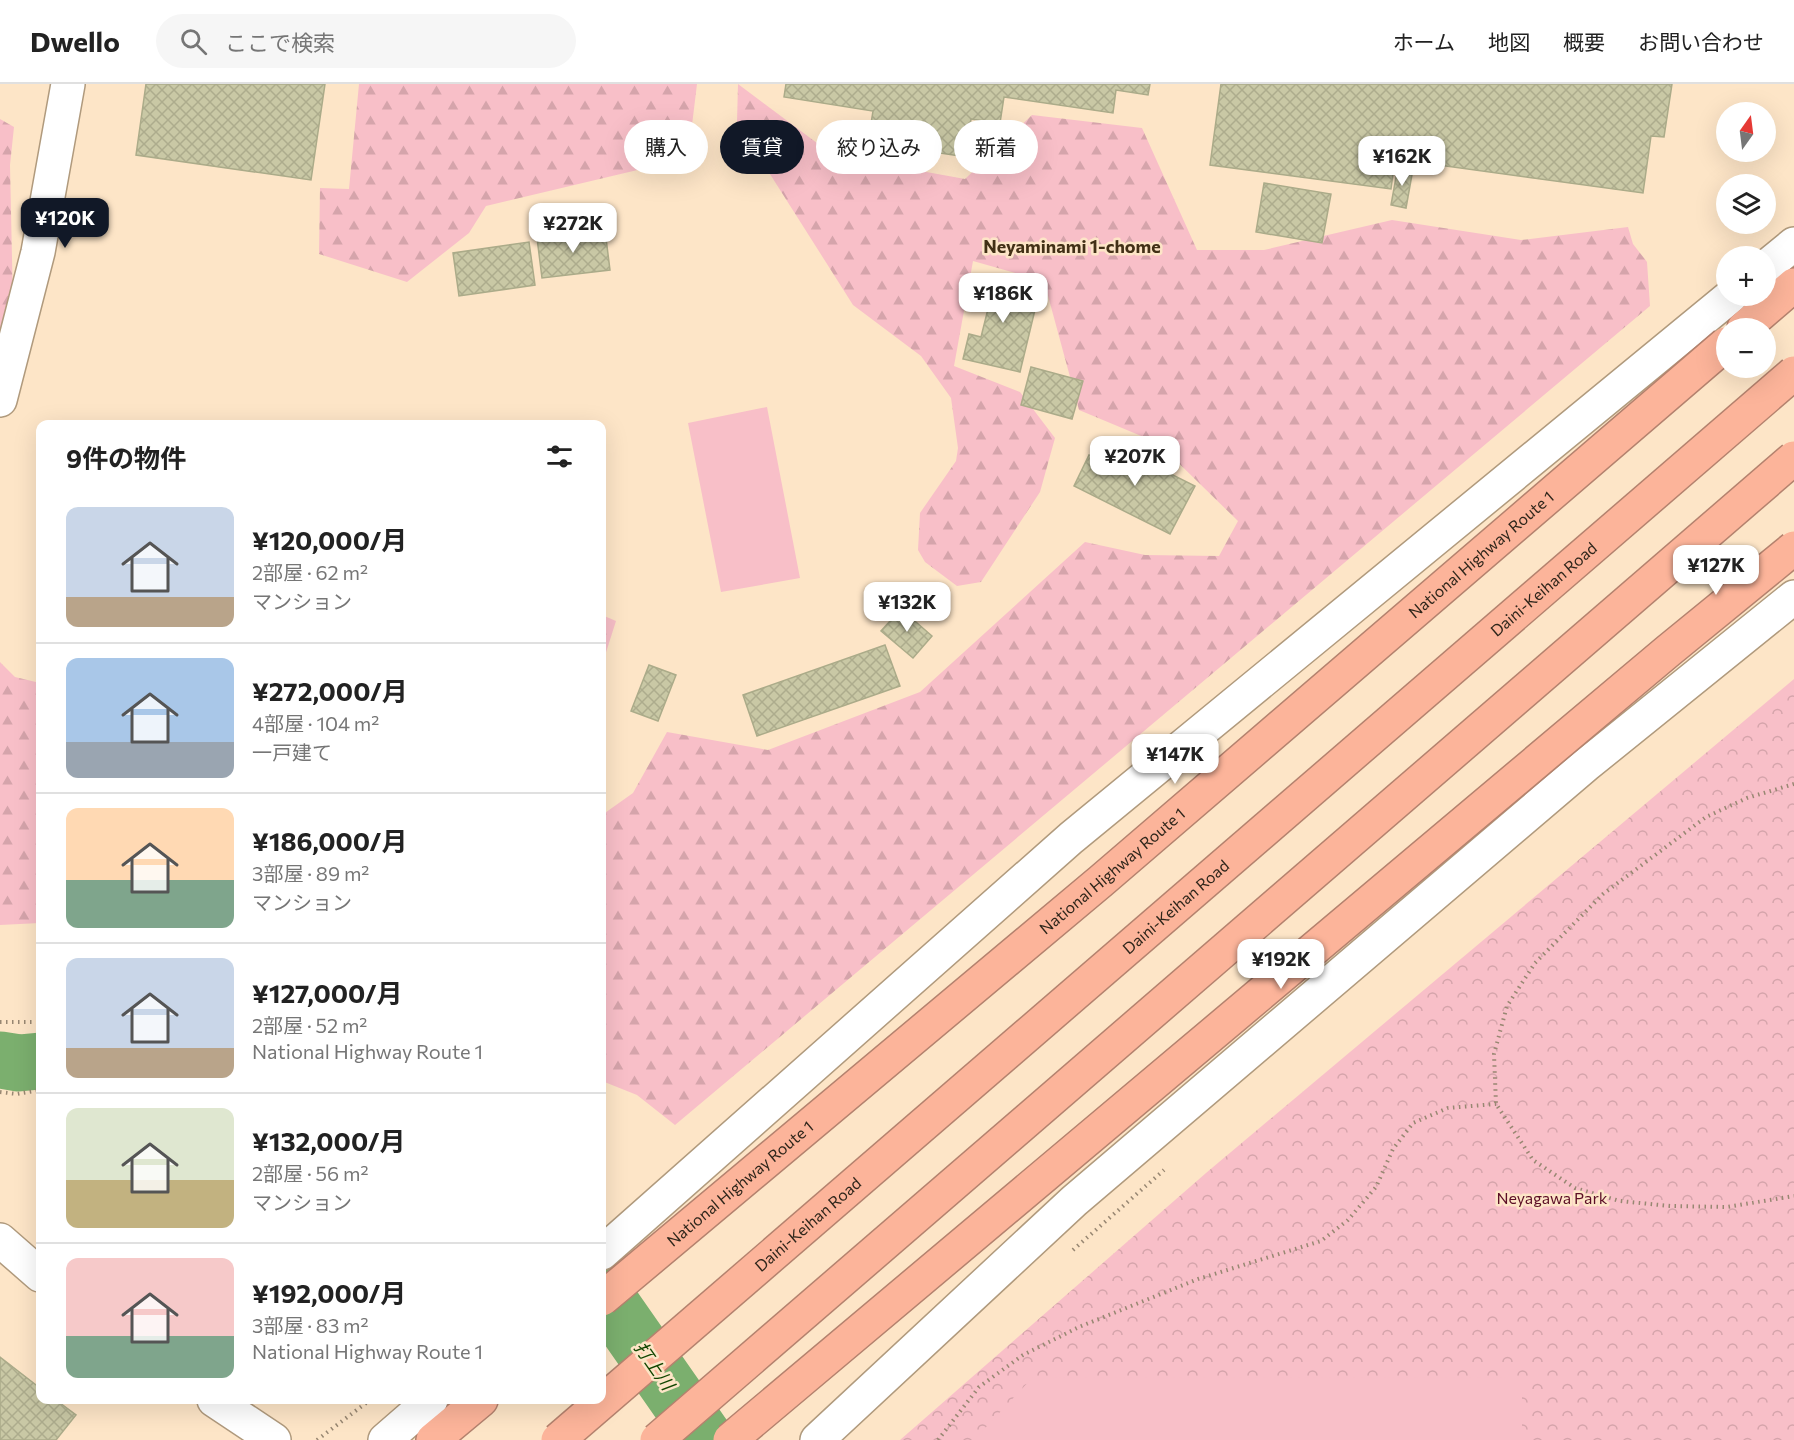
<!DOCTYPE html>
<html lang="ja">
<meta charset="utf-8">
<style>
:root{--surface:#fff;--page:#f6f6f6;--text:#222;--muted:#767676;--line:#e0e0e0;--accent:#111827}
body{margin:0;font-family:Commissioner,"Noto Sans JP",sans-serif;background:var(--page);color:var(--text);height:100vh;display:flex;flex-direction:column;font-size:22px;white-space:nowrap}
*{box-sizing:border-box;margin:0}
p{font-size:20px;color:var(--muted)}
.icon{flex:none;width:33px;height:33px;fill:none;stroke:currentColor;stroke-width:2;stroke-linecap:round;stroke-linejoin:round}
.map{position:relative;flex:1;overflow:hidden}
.side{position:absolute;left:36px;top:336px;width:570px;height:984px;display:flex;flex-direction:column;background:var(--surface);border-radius:12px;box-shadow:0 6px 24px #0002}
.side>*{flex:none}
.guide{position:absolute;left:624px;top:36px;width:570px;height:54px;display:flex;gap:12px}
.needle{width:39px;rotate:14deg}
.buttons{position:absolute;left:1716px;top:18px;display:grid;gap:12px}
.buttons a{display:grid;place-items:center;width:60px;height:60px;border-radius:50%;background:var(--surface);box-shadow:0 6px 24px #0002;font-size:30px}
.price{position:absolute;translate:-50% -51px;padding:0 14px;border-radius:12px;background:#fff;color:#222;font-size:20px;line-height:39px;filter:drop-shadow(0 2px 3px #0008)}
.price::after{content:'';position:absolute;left:50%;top:36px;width:18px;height:14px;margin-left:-9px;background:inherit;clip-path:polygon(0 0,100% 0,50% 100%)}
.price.current{background:var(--accent);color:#fff}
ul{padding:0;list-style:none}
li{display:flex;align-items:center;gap:18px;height:150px;padding:0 30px}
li+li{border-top:2px solid var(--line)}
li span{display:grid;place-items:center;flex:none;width:168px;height:120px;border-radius:12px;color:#555}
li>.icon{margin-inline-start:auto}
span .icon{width:72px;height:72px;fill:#fffc;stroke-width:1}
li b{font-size:26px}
h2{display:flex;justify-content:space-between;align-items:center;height:72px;padding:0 30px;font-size:26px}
.pill{padding:0 21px;border-radius:27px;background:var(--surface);box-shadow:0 6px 24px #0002;font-size:21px;line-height:54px}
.pill.current{background:var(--accent);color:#fff}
header{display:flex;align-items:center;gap:36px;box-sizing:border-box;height:84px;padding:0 30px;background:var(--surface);border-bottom:2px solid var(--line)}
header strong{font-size:28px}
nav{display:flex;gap:33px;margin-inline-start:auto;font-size:21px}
.search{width:420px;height:54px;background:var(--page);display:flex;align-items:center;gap:15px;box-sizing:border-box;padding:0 21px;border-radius:33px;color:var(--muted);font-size:22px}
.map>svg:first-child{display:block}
.forest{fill:url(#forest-firs)}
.park{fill:url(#park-crowns)}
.pitch{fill:#f8bfc8}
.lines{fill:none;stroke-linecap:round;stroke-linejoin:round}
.river{stroke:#7baf6e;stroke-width:57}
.building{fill:url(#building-cross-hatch);stroke:#abab89;stroke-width:1.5}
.minor-casing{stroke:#b09a7d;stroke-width:36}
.highway-casing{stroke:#b4826e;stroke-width:36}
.path{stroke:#988772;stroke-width:4;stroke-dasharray:1.5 4.5;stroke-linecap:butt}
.minor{stroke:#fff;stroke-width:33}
.highway{stroke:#fcb49a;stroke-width:33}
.highway-bridge-casing{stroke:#b4826e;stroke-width:36;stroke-linecap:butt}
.highway-bridge{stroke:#fcb49a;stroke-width:33}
.labels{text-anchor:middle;stroke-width:5;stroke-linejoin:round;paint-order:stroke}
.street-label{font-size:16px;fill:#2f261b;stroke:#fde5c7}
.park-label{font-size:16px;fill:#5c0e26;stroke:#fde5c7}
.neighbourhood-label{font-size:18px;font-weight:bold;fill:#423016;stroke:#fde5c7}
.water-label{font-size:18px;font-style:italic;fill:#124601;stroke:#fde5c7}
</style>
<header>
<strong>Dwello</strong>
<div class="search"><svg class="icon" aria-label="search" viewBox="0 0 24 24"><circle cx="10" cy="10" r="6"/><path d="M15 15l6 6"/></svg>ここで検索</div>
<nav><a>ホーム</a><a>地図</a><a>概要</a><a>お問い合わせ</a></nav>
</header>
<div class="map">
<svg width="1794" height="1356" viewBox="0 0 1794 1356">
<defs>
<pattern id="forest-firs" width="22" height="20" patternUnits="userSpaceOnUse" patternTransform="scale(1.5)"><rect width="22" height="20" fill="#f8bfc8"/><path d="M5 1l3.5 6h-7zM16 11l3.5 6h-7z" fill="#d5a4ab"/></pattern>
<pattern id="park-crowns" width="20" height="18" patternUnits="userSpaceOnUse" patternTransform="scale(1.5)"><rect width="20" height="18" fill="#f8bfc8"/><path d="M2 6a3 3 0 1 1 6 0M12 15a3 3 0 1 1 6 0" fill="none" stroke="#d5a4ab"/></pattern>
<pattern id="building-cross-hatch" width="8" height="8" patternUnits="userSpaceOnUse" patternTransform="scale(1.5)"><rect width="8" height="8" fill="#c9c8a5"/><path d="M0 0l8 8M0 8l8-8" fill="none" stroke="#adac8d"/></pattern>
</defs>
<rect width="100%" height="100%" fill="#fde5c7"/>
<path class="forest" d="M359,0H697L688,74L486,122L469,149L407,198L319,170L320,104L349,105Z
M738,0L833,71L965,95L1032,31L1142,44L1197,166H1264L1392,136L1521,156L1628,143L1633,160L1647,178L1650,222L675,1041L637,1011L602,997V731L633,709L667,648L768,666L920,608L1085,458L1145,471L1219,472L1238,437L1158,359L1079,326L1044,197L973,177L954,282L1020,308L1055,354L1040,408L981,498L957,502L925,478L918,466L920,429L956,377L958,364L951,314L921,272L853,221L737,38Z
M0,35L14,43L10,81L13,221L0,256Z
M602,531L616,537L602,581Z
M0,578L15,593L40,599V839L0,841Z"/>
<path class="park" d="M1794,595V1356H900L1206,1089Z"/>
<path class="pitch" d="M767,323L800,494L721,508L688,339Z
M1033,1293L1522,1294V1356H974Z"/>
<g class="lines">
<path class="river" d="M0,976L19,979L40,977
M602,1207L706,1356"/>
</g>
<path class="building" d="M146,0H325L311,96L136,71Z
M786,0H1150L1148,11L1116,6L1113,29L1004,13L1000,39L971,35L966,73L868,58L873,27L784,13Z
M1221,0H1672L1664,53L1651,52L1643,109L1395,75L1391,105L1210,81Z
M1398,82L1413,85L1406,124L1391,121Z
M1264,99L1331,110L1322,159L1256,148Z
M605,146L610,186L542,194L537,154Z
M529,158L535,201L459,212L453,169Z
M984,191L1040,205L1020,288L963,275L969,250L981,253L988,225L976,222Z
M1031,283L1083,297L1072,335L1021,321Z
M1107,358L1195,402L1170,450L1074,402L1089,371L1099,375Z
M901,525L932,552L913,574L881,547Z
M885,561L900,602L757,652L743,611Z
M649,581L676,591L658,637L631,627Z
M0,1273L40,1304V1316H56L76,1331L56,1356H0Z"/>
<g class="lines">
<defs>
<path id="minor" d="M1766,183L1794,160
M0,316L38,168L68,0
M0,1156L40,1191
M602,1169L1071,754L1731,212
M214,1316L274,1356
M385,1356L431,1316
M817,1356L1074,1117L1586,681L1794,513"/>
<path id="highway" d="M1744,244L1794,201
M433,1356L481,1316"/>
</defs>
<use href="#minor" class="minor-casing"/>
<use href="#highway" class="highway-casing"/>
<path class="path" d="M1794,700L1747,714L1706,733L1603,810L1535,879L1507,922L1494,970L1496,1020L1533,1076L1575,1104L1620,1117L1670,1122L1727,1123L1794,1112
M0,938H40
M0,1008L17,1010L40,1006
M1073,1166L1164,1086
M317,1356L370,1316
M938,1356L979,1303L1023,1271L1079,1243L1198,1195L1321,1157L1348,1136L1376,1103L1393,1065L1413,1039L1448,1024L1496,1020"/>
<use href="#minor" class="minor"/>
<use href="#highway" class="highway"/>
<defs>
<g id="highway-bridge">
<path id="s1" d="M602,1215L1101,797L1726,260"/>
<path id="s2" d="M558,1356L1794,289"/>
<path d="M657,1356L1794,374"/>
<path d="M730,1356L1668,567L1794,464"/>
</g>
</defs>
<use href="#highway-bridge" class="highway-bridge-casing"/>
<use href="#highway-bridge" class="highway-bridge"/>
</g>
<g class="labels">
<g class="street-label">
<text dy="6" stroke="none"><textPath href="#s1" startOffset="1152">National Highway Route 1</textPath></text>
<text dy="6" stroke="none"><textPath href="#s2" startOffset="1302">Daini-Keihan Road</textPath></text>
<text dy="6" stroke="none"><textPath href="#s1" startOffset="666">National Highway Route 1</textPath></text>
<text dy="6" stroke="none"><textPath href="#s2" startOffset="816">Daini-Keihan Road</textPath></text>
<text dy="6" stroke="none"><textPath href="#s1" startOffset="180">National Highway Route 1</textPath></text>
<text dy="6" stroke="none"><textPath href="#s2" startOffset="330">Daini-Keihan Road</textPath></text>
</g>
<g class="park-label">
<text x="1552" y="1120">Neyagawa Park</text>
</g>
<g class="neighbourhood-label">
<text x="1072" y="169">Neyaminami 1-chome</text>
</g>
<g class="water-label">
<text transform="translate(654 1282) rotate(55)" y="6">打上川</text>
</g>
</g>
</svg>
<div class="buttons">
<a><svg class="needle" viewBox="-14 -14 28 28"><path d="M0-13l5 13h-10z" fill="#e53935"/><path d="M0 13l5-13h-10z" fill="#767676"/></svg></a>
<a><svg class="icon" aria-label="layers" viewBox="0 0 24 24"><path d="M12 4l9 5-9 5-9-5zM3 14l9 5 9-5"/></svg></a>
<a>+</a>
<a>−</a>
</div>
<b class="price" style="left:1402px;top:103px">¥162K</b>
<b class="price current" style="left:65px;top:165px">¥120K</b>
<b class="price" style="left:573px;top:170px">¥272K</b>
<b class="price" style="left:1003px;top:240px">¥186K</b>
<b class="price" style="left:1135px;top:403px">¥207K</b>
<b class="price" style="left:1716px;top:512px">¥127K</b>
<b class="price" style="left:907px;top:549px">¥132K</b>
<b class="price" style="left:1175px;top:701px">¥147K</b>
<b class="price" style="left:1281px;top:906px">¥192K</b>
<div class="guide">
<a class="pill">購入</a>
<a class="pill current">賃貸</a>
<a class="pill">絞り込み</a>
<a class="pill">新着</a>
</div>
<section class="side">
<h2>9件の物件<svg class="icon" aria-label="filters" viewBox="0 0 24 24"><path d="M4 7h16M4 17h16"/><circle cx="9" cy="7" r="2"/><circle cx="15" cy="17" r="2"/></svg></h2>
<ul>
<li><span style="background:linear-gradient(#c9d6e8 75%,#b9a48a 0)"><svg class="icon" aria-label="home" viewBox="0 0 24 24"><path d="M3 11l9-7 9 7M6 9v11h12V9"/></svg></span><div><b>¥120,000/月</b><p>2部屋 · 62 m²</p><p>マンション</p></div></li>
<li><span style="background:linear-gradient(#a9c7e8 70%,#9aa5b1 0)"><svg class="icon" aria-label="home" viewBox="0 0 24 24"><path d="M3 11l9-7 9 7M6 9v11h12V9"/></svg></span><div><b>¥272,000/月</b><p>4部屋 · 104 m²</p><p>一戸建て</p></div></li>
<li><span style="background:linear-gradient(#ffd9b3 60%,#7fa58c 0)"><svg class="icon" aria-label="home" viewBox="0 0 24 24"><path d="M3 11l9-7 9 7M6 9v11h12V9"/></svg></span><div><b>¥186,000/月</b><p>3部屋 · 89 m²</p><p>マンション</p></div></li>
<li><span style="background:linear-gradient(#c9d6e8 75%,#b9a48a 0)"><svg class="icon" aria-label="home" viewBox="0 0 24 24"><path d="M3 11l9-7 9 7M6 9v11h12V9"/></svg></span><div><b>¥127,000/月</b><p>2部屋 · 52 m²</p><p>National Highway Route 1</p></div></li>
<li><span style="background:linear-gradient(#dfe7d0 60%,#c2b280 0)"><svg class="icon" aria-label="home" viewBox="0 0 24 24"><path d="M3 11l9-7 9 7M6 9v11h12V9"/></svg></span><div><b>¥132,000/月</b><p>2部屋 · 56 m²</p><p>マンション</p></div></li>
<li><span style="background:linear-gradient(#f6c9c9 65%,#7fa58c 0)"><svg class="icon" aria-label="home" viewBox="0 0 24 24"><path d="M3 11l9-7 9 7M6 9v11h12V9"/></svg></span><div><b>¥192,000/月</b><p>3部屋 · 83 m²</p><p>National Highway Route 1</p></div></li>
</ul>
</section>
</div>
